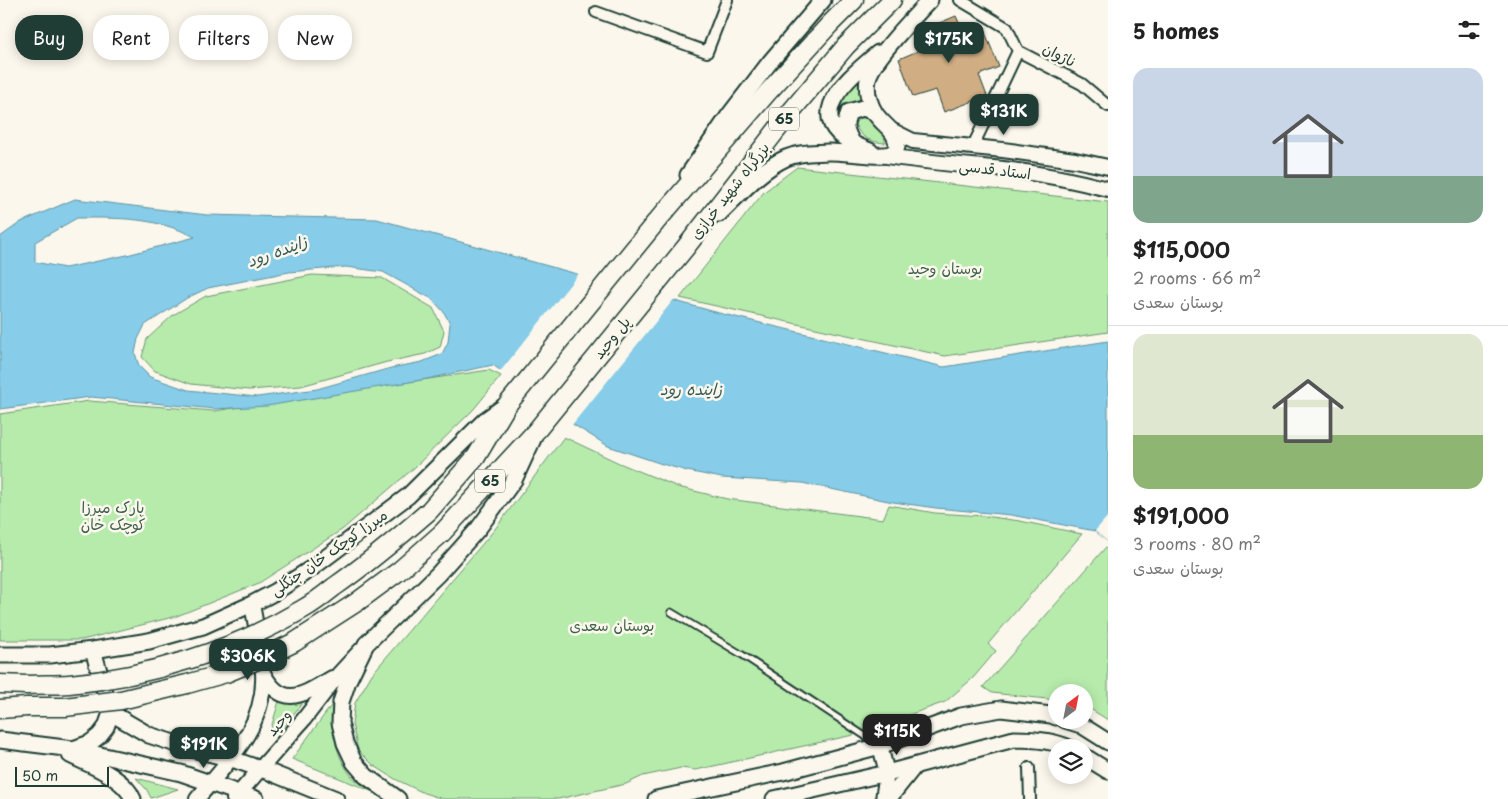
<!DOCTYPE html>
<meta charset="utf-8">
<style>
:root{--surface:#fff;--page:#f6f6f6;--text:#222;--muted:#767676;--line:#e0e0e0;--accent:#1f3d34}
body{margin:0;font-family:"Playpen Sans","Playpen Sans Arabic",sans-serif;background:var(--page);color:var(--text);height:100vh;display:flex;flex-direction:column;font-size:19px;white-space:nowrap}
*{box-sizing:border-box;margin:0}
p{font-size:16px;color:var(--muted)}
.icon{flex:none;width:28px;height:28px;fill:none;stroke:currentColor;stroke-width:2;stroke-linecap:round;stroke-linejoin:round}
.map{position:relative;flex:1;overflow:hidden}
.side{display:flex;flex-direction:column;background:var(--surface);width:400px}
.side>*{flex:none}
.top-card{position:absolute;left:15px;top:15px;width:475px;height:45px;display:flex;gap:10px}
.needle{width:32px;rotate:32deg}
.fabs{position:absolute;left:1048px;top:684px;display:grid;gap:10px}
.fabs a{display:grid;place-items:center;width:45px;height:45px;border-radius:50%;background:var(--surface);box-shadow:0 2px 12px #0003;font-size:25px}
.scale{position:absolute;left:15px;bottom:12px;width:94px;box-sizing:border-box;padding-left:5px;border:2px solid #1f3d34;border-top:0;font-size:14px;line-height:18px;white-space:nowrap;color:#1f3d34;-webkit-text-stroke:4px #fbf7ec;paint-order:stroke}
.price{position:absolute;translate:-50% -42px;padding:0 11px;border-radius:10px;background:var(--accent);color:#fff;font-size:16px;line-height:32px;filter:drop-shadow(0 1px 2px #0008)}
.price::after{content:'';position:absolute;left:50%;top:30px;width:15px;height:11px;margin-left:-8px;background:inherit;clip-path:polygon(0 0,100% 0,50% 100%)}
.price.active{background:#222;color:#fff}
ul{padding:0;list-style:none}
li{display:grid;align-content:center;gap:10px;height:265px;padding:0 25px}
li+li{border-top:1px solid var(--line)}
li span{display:grid;place-items:center;height:155px;border-radius:15px;color:#555}
li>.icon{margin-inline-start:auto}
span .icon{width:90px;height:90px;fill:#fffc;stroke-width:1}
li b{font-size:21px}
h2{display:flex;justify-content:space-between;align-items:center;height:60px;padding:0 25px;font-size:21px}
.tag{padding:0 18px;border-radius:20px;background:var(--surface);box-shadow:0 2px 12px #0003;font-size:18px;line-height:45px}
.tag.active{background:var(--accent);color:#fff}
main{display:flex;flex:1;min-height:0}
.map>svg:first-child{display:block}
.green{fill:#b7ebac;stroke:#6b9470}
.water{fill:#87cce9;stroke:#5d93a1;fill-rule:evenodd}
.pier{fill:#fbf7ec}
.building{fill:#d0ad83;stroke:#1f3d34}
.lines{fill:none;stroke-linecap:round;stroke-linejoin:round}
.lane-casing{stroke:#1f3d34;stroke-width:9}
.street-casing{stroke:#1f3d34;stroke-width:14}
.secondary-casing{stroke:#1f3d34;stroke-width:18}
.primary-casing{stroke:#1f3d34;stroke-width:19}
.highway-casing{stroke:#1f3d34;stroke-width:21}
.lane{stroke:#fbf7ec;stroke-width:5}
.street{stroke:#fbf7ec;stroke-width:10}
.secondary{stroke:#fbf7ec;stroke-width:14}
.primary{stroke:#fbf7ec;stroke-width:15}
.highway{stroke:#fbf7ec;stroke-width:18}
.highway-bridge-casing{stroke:#1f3d34;stroke-width:21;stroke-linecap:butt}
.highway-bridge{stroke:#fbf7ec;stroke-width:18}
.labels{text-anchor:middle;stroke-width:5;stroke-linejoin:round;paint-order:stroke}
.shield{fill:#fbf7ec;stroke:#61756b;stroke-width:1}
.shield-label{font-size:14px;font-weight:bold;fill:#1f3d34}
.street-label{font-size:15px;fill:#1f3d34;stroke:#fbf7ec}
.park-label{font-size:15px;fill:#3d604c;stroke:#fbf7ec}
.water-label{font-size:16px;font-style:italic;fill:#345a58;stroke:#fbf7ec}
</style>
<main>
<div class="map">
<svg width="1108" height="799" viewBox="0 0 1108 799">
<rect width="100%" height="100%" fill="#fbf7ec"/>
<filter id="ink" filterUnits="userSpaceOnUse"><feTurbulence type="fractalNoise" baseFrequency=".02" numOctaves="2"/><feDisplacementMap in="SourceGraphic" scale="10" xChannelSelector="R" yChannelSelector="G"/><feConvolveMatrix kernelMatrix="1 2 1 2 8 2 1 2 1" color-interpolation-filters="sRGB"/></filter>
<g filter="url(#ink)">
<path class="green" d="M863,74L862,104L841,122C836,96 847,92 863,74Z
M863,117L869,118L885,136V143C871,142 860,138 855,124L858,119Z
M797,167L1108,202V332L945,356L838,333L680,298L764,192Z
M312,275L382,278L433,308L444,331L440,347L425,354L387,362L301,386L249,390L191,384L155,371L142,357L147,339L173,315L206,296Z
M489,370L501,376L473,410L415,467L343,529L259,583L177,616L82,640H0V414L89,401L214,411Z
M564,437L619,463L678,487L727,499L883,519L889,505L935,513L984,516L1020,521L1082,534L988,644L996,651L973,678L945,702L853,735L696,770L681,768L643,776L626,784L558,799H443L424,793L395,779L373,765L358,750L352,724L355,703L372,674L495,529Z
M1105,548L1108,550V720L1084,705V692H1056V700L992,693L983,687Z
M336,699C331,725 333,751 350,774C355,781 364,786 371,791L292,759Z
M279,701L294,703L303,702L279,733L271,728Z
M136,778L178,789L151,798L147,790Z"/>
<path class="water" d="M75,199L207,215L377,219L719,313L944,367L1108,341V542L1095,531L1011,515L936,508L893,502L802,483L722,478L687,471L662,464L608,446L574,425L493,365L427,379L267,406L215,409L91,397L0,409V237L21,222ZM77,218C120,218 155,217 195,237L127,255L65,268L35,262V242ZM346,267L383,272L432,299L443,311L450,323L448,342L442,354L422,362L391,368L317,389L257,397L188,390L150,377L139,366L135,353L138,339L145,325L187,298L208,288L289,272Z"/>
<path class="pier" d="M580,272L675,298L571,426L499,373Z
M1108,516V542L1095,531Z"/>
<path class="building" d="M956,16L965,37L984,30L999,67L979,75L987,96L944,112L936,90L913,97L899,59L920,50L913,34Z"/>
<g class="lines">
<defs>
<path id="lane" d="M671,612L741,654L877,744"/>
<path id="street" d="M960,0L1007,28L1018,51L973,146
M596,12L707,52L727,0
M1018,51L1082,84L1108,106
M1029,768L1030,799"/>
<path id="secondary" d="M891,130L913,141L1003,150L1075,160L1108,167
M881,155C922,162 962,165 1003,169C1038,173 1073,180 1108,189
M263,673C283,711 304,694 332,678
M880,746L887,773L883,799
M197,799C228,762 266,726 263,673C261,650 256,627 252,604
M234,799L304,719L338,675L361,650
M889,799L916,765"/>
<path id="primary" d="M852,142C845,129 844,126 849,112L863,108L874,112
M870,151C797,124 838,86 878,53
M688,175L730,114L770,62L823,0
M719,214C740,194 760,170 786,158C799,152 814,153 828,152C842,151 882,159 892,153C895,151 896,149 897,147C897,130 883,126 875,113C869,103 866,90 868,79C872,60 915,16 930,0
M0,655H50L93,650L149,641L203,626L252,604L275,592L312,568L408,496L485,420L506,405
M111,713L149,735L192,749L232,759L269,772L336,799
M1065,720L1081,725L1108,742
M0,740L73,749L181,773L256,799
M73,749L90,743L99,736L106,727L111,713L93,650
M70,755C90,765 124,777 133,799
M1084,756L1108,771
M398,799L366,776L354,762L345,743L340,723L341,702L348,681L366,644L438,574L478,529L514,480L533,439
M656,799L783,772L880,746L961,716L1001,709L1051,715L1056,717
M774,799L887,773L1014,739C1032,739 1053,740 1069,748"/>
<path id="highway" d="M429,511L476,457L507,405L656,222L768,92L830,24L854,0
M442,533L537,430L686,247L793,109L846,46L892,0
M0,684L27,685
M0,709L27,707"/>
</defs>
<use href="#lane" class="lane-casing"/>
<use href="#street" class="street-casing"/>
<use href="#secondary" class="secondary-casing"/>
<use href="#primary" class="primary-casing"/>
<use href="#highway" class="highway-casing"/>
<use href="#lane" class="lane"/>
<use href="#street" class="street"/>
<use href="#secondary" class="secondary"/>
<use href="#primary" class="primary"/>
<use href="#highway" class="highway"/>
<defs>
<path id="highway-bridge" d="M27,685C41,684 55,685 69,684C149,677 234,650 303,609C314,603 324,595 334,587C367,564 398,538 429,511
M27,707H65L121,700L187,684L226,673L267,656L295,642L357,602L399,571L442,533"/>
</defs>
<use href="#highway-bridge" class="highway-bridge-casing"/>
<use href="#highway-bridge" class="highway-bridge"/>
</g>
</g>
<g class="labels">
<g class="shield">
<rect x="769" y="107.5" width="30" height="23" rx="4"/>
<rect x="475" y="469.5" width="30" height="23" rx="4"/>
</g>
<g class="shield-label">
<text x="784" y="124">65</text>
<text x="490" y="486">65</text>
</g>
<g class="street-label">
<text transform="translate(1059 55) rotate(27)" y="5">ناژوان</text>
<text transform="translate(995 170) rotate(7)" y="5">استاد قدسی</text>
<text transform="translate(730 191) rotate(-52)" y="5">بزرگراه شهید خرازی</text>
<text transform="translate(612 338) rotate(-51)" y="5">پل وحید</text>
<text transform="translate(329 553) rotate(-35)" y="5">میرزا کوچک خان جنگلی</text>
<text transform="translate(279 723) rotate(-49)" y="5">وحید</text>
</g>
<g class="park-label">
<text x="945" y="274">بوستان وحید</text>
<text x="113" y="513">پارک میرزا<tspan x="113" dy="17">کوچک خان</tspan></text>
<text x="612" y="631">بوستان سعدی</text>
</g>
<g class="water-label">
<text transform="translate(277 251) rotate(-20)" y="6">زاینده رود</text>
<text x="691" y="395">زاینده رود</text>
</g>
</g>
</svg>
<div class="fabs">
<a><svg class="needle" viewBox="-14 -14 28 28"><path d="M0-13l5 13h-10z" fill="#e53935"/><path d="M0 13l5-13h-10z" fill="#767676"/></svg></a>
<a><svg class="icon" aria-label="layers" viewBox="0 0 24 24"><path d="M12 4l9 5-9 5-9-5zM3 14l9 5 9-5"/></svg></a>
</div>
<div class="scale">50 m</div>
<b class="price" style="left:949px;top:64px">$175K</b>
<b class="price" style="left:1004px;top:136px">$131K</b>
<b class="price" style="left:248px;top:681px">$306K</b>
<b class="price active" style="left:897px;top:756px">$115K</b>
<b class="price" style="left:204px;top:769px">$191K</b>
<div class="top-card">
<a class="tag active">Buy</a>
<a class="tag">Rent</a>
<a class="tag">Filters</a>
<a class="tag">New</a>
</div>
</div>
<section class="side">
<h2>5 homes<svg class="icon" aria-label="filters" viewBox="0 0 24 24"><path d="M4 7h16M4 17h16"/><circle cx="9" cy="7" r="2"/><circle cx="15" cy="17" r="2"/></svg></h2>
<ul>
<li><span style="background:linear-gradient(#c9d6e8 70%,#7fa58c 0)"><svg class="icon" aria-label="home" viewBox="0 0 24 24"><path d="M3 11l9-7 9 7M6 9v11h12V9"/></svg></span><div><b>$115,000</b><p>2 rooms · 66 m²</p><p>بوستان سعدی</p></div></li>
<li><span style="background:linear-gradient(#dfe7d0 65%,#8fb573 0)"><svg class="icon" aria-label="home" viewBox="0 0 24 24"><path d="M3 11l9-7 9 7M6 9v11h12V9"/></svg></span><div><b>$191,000</b><p>3 rooms · 80 m²</p><p>بوستان سعدی</p></div></li>
</ul>
</section>
</main>
